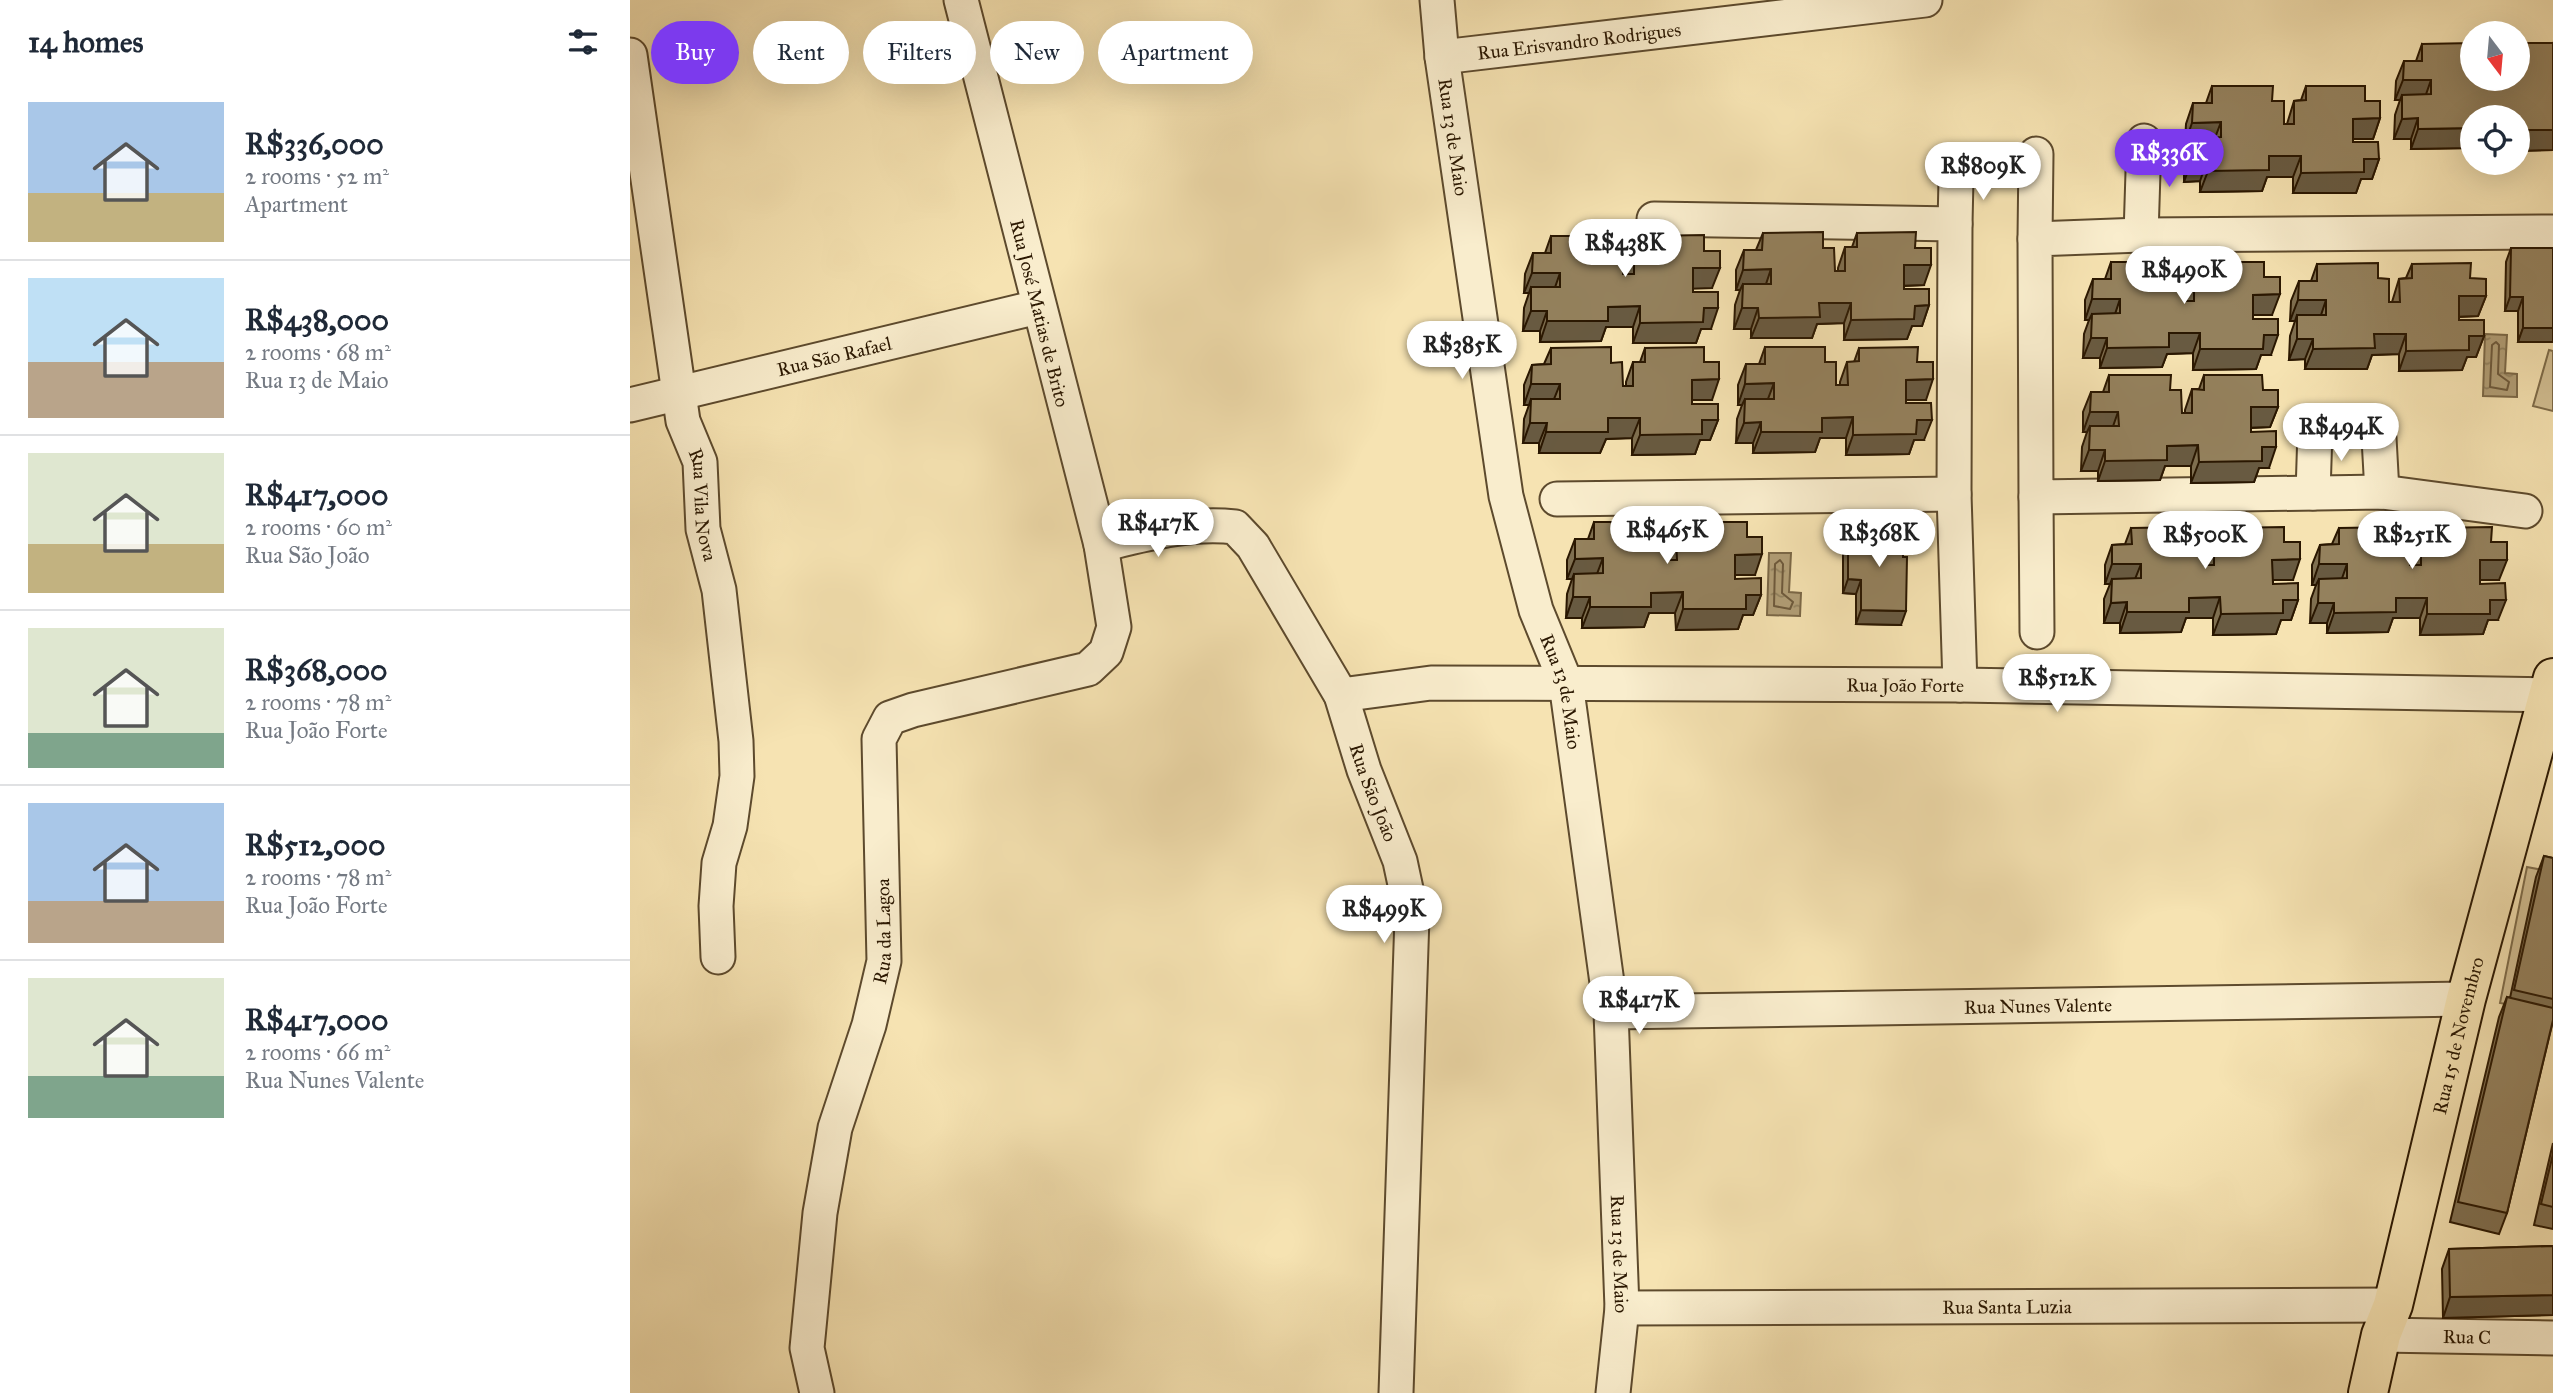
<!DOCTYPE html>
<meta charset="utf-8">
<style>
:root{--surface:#fff;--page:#f2f2f3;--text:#1f2937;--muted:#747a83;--line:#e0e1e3;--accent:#7c3aed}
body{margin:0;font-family:"IM FELL Great Primer",serif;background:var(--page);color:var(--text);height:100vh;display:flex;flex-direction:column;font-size:26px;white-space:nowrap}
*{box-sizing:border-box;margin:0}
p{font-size:23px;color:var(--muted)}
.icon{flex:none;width:38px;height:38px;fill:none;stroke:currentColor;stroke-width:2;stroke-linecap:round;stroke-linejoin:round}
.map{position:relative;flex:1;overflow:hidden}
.panel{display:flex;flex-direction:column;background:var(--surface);width:630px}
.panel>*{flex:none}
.top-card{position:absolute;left:21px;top:21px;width:665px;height:63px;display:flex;gap:14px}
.needle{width:46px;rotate:164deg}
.tools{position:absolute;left:1830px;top:21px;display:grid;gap:14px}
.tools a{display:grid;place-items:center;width:70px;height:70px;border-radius:50%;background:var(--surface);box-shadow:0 7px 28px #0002;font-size:35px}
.price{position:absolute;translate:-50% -60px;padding:0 16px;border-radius:24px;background:#fff;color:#222;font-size:23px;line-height:46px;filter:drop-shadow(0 2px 4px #0008)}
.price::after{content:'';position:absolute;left:50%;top:42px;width:21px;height:16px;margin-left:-10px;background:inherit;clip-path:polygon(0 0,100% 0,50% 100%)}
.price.active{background:var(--accent);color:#fff}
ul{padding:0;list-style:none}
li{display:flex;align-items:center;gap:21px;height:175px;padding:0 28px}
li+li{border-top:2px solid var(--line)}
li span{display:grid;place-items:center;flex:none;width:196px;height:140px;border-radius:0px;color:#555}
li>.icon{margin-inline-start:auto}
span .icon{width:84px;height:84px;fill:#fffc;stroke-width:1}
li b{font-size:30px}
h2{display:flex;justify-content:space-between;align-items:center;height:84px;padding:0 28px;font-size:30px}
.chip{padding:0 24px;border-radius:32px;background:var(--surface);box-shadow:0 7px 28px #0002;font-size:24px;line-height:63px}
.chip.active{background:var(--accent);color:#fff}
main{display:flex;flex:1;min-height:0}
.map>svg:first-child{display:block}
.pitch{fill:#d3c094;stroke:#7e6c4a;stroke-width:2}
.water{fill:url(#water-ripples);stroke:#7b6847;stroke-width:2}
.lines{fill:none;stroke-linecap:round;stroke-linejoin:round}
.shore{stroke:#6e5a3c;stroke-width:2}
.minor-casing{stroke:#5d4a2d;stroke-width:37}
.major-casing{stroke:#2a1701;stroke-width:42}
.minor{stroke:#f9edcd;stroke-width:33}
.major{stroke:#f6e3b2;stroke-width:38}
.wall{fill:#7f6f50;stroke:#2a1701;stroke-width:2}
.shaded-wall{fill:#685a41;stroke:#2a1701;stroke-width:2}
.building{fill:#94815d;stroke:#2a1701;stroke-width:2}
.labels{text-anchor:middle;stroke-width:5;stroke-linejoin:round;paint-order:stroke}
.street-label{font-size:19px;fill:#2a1701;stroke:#f9edcd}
</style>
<main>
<section class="panel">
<h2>14 homes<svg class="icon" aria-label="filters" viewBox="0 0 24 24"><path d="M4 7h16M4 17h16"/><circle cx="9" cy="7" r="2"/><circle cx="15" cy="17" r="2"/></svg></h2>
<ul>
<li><span style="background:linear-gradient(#a9c7e8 65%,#c2b280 0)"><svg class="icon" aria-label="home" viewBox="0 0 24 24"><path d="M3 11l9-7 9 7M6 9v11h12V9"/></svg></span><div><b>R$336,000</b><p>2 rooms · 52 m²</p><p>Apartment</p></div></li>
<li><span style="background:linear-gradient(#bfe0f5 60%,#b9a48a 0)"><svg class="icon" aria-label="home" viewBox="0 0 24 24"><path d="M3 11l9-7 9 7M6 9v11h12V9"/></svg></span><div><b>R$438,000</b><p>2 rooms · 68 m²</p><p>Rua 13 de Maio</p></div></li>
<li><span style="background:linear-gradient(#dfe7d0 65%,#c2b280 0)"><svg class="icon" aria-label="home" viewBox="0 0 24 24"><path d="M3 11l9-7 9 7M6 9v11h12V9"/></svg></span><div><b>R$417,000</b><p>2 rooms · 60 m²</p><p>Rua São João</p></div></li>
<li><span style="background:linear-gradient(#dfe7d0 75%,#7fa58c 0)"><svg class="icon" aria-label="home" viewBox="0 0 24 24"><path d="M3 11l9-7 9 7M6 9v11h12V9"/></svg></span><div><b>R$368,000</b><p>2 rooms · 78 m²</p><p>Rua João Forte</p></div></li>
<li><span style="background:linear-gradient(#a9c7e8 70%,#b9a48a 0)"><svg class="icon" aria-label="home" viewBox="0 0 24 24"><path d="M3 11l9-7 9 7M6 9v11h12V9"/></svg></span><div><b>R$512,000</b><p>2 rooms · 78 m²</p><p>Rua João Forte</p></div></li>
<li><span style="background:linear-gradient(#dfe7d0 70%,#7fa58c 0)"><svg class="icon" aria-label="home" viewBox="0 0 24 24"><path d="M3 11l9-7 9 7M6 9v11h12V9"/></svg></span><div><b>R$417,000</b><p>2 rooms · 66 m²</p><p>Rua Nunes Valente</p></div></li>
</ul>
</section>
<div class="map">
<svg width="1923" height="1393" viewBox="0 0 1923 1393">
<defs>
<pattern id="water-ripples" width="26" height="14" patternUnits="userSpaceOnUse" patternTransform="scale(1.75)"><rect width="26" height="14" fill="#b19e76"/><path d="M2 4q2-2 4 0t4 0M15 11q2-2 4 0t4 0" fill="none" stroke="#90805e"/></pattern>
</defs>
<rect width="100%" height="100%" fill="#f6e3b2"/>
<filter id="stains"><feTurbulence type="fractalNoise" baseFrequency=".00286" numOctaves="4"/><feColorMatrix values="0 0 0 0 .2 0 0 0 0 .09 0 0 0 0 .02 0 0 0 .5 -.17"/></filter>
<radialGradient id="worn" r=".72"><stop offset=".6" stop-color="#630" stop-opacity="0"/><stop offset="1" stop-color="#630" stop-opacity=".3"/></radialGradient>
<path class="pitch" d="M1919,350L1923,351V411L1903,406Z
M1897,867L1923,872V1013L1870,1003Z"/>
<path class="water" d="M1855,334L1877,335L1875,373L1887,374V397L1853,396Z
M1139,553H1161L1159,592L1171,593L1170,616L1137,615Z"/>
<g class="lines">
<path class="shore" d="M1866,342L1869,345L1868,374L1879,382L1877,390L1860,387L1862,345Z
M1150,560L1153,564L1152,593L1163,602L1160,609L1144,606L1145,564Z"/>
<defs>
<g id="minor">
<path id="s1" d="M807,0L812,57L876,496L906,610L936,683L981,1012L992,1308L983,1393"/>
<path id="s2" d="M0,55L53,421L70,462L73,529L89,590L106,741L107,776L100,826L89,863L86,906L88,957"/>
<path id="s3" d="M812,57L1295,0"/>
<path d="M1024,219L1325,224L1324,494L1330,685"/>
<path d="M1325,224L1326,179"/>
<path d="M1511,235L1514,141"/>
<path d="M1405,239L1406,154"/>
<path id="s4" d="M0,405L408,307"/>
<path d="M1749,438L1752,492"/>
<path d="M1683,493L1685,431"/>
<path d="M1406,497L1407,632"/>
<path d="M927,499L1324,494"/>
<path d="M1895,511L1752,492L1406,497L1405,239L1511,235L1923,232"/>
<path id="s5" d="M471,545C516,534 558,522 605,527L623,546L711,695L734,770L770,861L782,917L766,1393"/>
<path id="s6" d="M711,695L801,683L1330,685L1923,695"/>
<path id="s7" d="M981,1012L1836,999"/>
<path id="s8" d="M992,1308L1763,1305"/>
<path id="s9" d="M1751,1335L1923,1338"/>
<path id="s10" d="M187,1393L177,1348L190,1213L205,1128L239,1025L254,961L249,739L260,718L283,710L458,669L476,652L484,627L471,545L331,0"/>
</g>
<g id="major">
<path id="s11" d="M1738,1393L1751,1335L1763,1305L1836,999L1923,678"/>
</g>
</defs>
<use href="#minor" class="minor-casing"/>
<use href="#major" class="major-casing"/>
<use href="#minor" class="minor"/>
<use href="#major" class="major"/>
</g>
<path class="wall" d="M1923,43V150L1888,151V117H1843L1842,148L1781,149V139H1764L1765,115L1770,100H1765L1766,81L1774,61H1786L1792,44L1864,81H1867V79H1888Z
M1582,86L1642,101L1654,124H1657L1664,101L1671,100L1676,86L1735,101L1750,118L1743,139H1723V142L1749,159L1742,179H1731L1726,193H1663V177H1637L1632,191L1570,192V181L1554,182V158L1560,143H1555L1556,124L1563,103H1576Z
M1133,233L1193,248L1205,271H1208V268L1215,247H1222L1227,233L1285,248L1294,285L1274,286V289L1299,305L1292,326H1282L1277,339L1214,340V323L1187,324L1182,338H1121V329H1104L1105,305L1110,290H1106V270L1114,250H1126Z
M921,236L982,251L993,274H996V271L1004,250H1010L1016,236L1074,251L1082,288H1063V292L1081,329H1071L1066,343H1003V327H976L971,341L910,342V331H893L894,308L899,293H894L895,274L903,253H915Z
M1881,248H1923L1888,342V311H1875L1876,262Z
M1481,262L1542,277L1554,301H1556V297L1564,277H1570L1576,262L1634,277L1642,315H1623V319L1641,355H1631L1626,369L1563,370V353L1537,354L1532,367L1470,368V358H1453L1454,334L1459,320H1455V300L1463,279H1475Z
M1687,264L1748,278L1759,302H1762L1769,279L1776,278L1782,264L1840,278L1856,296L1848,316L1829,317V320L1854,336L1846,357H1837L1832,370L1769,371V354L1742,355L1737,369H1675V359L1659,360L1660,336L1665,321H1660L1661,301L1669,281H1681Z
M1135,347L1195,362L1206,385H1210V382L1217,362H1224L1229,348L1287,362L1296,400H1276V403L1294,440H1284L1279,454L1216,455V438H1190L1185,452L1123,453V443H1106L1107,419L1112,405H1108V385L1116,364H1129Z
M921,348L981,363L993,386H996V382L1003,362H1010L1015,348L1074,362L1082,400H1062V404L1088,420L1080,440H1070L1065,454L1002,455V438L976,439L970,453H909V443H893L894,419L899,405H894V385L902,365L914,364Z
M1479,375L1540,390L1552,413H1555V410L1562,389H1569L1574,375L1633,390L1648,407L1640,427L1621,428V432L1639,468H1629L1624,482L1561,483V466H1535L1530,480L1468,481V471H1451L1452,447L1457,432H1453V412L1461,392H1473Z
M964,522L1024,537L1036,560H1039V557L1046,537H1053L1058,522L1117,537L1125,575H1105V579L1131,595L1123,615H1113L1108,629L1046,630L1045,613H1019L1014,627L952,628V618H936L937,594L942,579H937V560L945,539H958Z
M1501,528L1562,543L1574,565H1576L1584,542H1591L1596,528L1654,542L1663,580H1643V584L1668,600L1661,620H1651L1646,634L1583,635V618H1556L1551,632L1490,633V623H1474V599L1480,584H1475V565L1482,545L1495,544Z
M1709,528L1769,543L1780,565H1784L1791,542H1798L1803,528L1861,542L1869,580H1850V584L1868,620H1858L1853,634L1790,635V618H1763L1758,632L1697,633V623H1680L1681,599L1686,585H1682V565L1690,545L1702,544Z
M1218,530L1271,625L1226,624V594L1213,593V544Z
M1914,856L1923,858V1021L1877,1213L1869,1234L1820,1222L1869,1017L1877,997L1880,998L1906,877Z
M1923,1143V1229L1904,1225Z
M1923,1246V1315L1813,1318L1812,1269L1819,1249Z"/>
<path class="shaded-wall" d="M1773,80H1801L1794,100L1772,95L1770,100H1765Z
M1849,114H1881L1880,117H1848Z
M1750,118L1743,139H1716L1723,119Z
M1788,118L1781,139H1764L1772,119Z
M1591,122L1583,143L1562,138L1560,143H1555L1562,123Z
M1843,128L1842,148L1781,149L1788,129Z
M1888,130H1923V150L1888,151Z
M1639,156H1671L1663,177H1637L1632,191L1570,192L1578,171Z
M1734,159H1749L1742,179H1731L1726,193H1663L1671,173Z
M1577,161L1570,181L1554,182L1561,162Z
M1274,265H1301L1294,285L1266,286Z
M1063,268H1090L1082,288L1055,289Z
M1141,269L1134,290L1113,284L1110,290H1106L1113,270Z
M902,273H930L923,293L901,287L899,293H894Z
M1650,294L1642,315H1615L1623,295Z
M1829,296H1856L1848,316L1821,317Z
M1880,297H1893L1888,311H1875Z
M1462,299H1490L1483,320L1462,314L1459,320H1455Z
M1668,300H1696L1689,321L1667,315L1665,321H1660Z
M1189,303H1221L1214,323L1187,324L1182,338H1121L1129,318Z
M1299,305L1292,326H1282L1277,339L1214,340L1221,320L1285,306Z
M1010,306L1003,327H976L971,341L910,342L917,321L978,307Z
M1074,308H1088L1081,329H1071L1066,343H1003L1010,323Z
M1112,308H1128L1121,329H1104Z
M901,311H917L910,331H893Z
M1893,328H1923V342H1888Z
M1539,333H1570L1563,353L1537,354L1532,367L1470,368L1477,348Z
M1744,334H1776L1769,354L1742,355L1737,369H1675L1683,349Z
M1634,335H1648L1641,355H1631L1626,369L1563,370L1570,349Z
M1839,336H1854L1846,357H1837L1832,370L1769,371L1776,351Z
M1461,338H1477L1470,358H1453Z
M1667,339H1683L1675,359L1659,360Z
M1089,379L1082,400H1054L1062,380Z
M1303,379L1296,400H1268L1276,380Z
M1144,383L1136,404L1115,399L1112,405H1108L1115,384Z
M901,384H930L922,404L901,399L899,405H894Z
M1621,407H1648L1640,427L1613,428Z
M1460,412H1488L1481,432L1460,426L1457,432H1453Z
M1223,417L1216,438H1190L1185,452L1123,453L1131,432L1192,418Z
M978,418H1010L1002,438L976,439L970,453H909L916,432Z
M1072,420H1088L1080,440H1070L1065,454L1002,455L1010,435Z
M1287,420H1302L1294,440H1284L1279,454L1216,455L1223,435Z
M1131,422L1123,443H1106L1114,423Z
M900,423H917L909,443H893Z
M1568,445L1561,466H1535L1530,480L1468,481L1475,461L1537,446Z
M1632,447H1646L1639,468H1629L1624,482L1561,483L1569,462Z
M1459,450H1475L1468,471H1451Z
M1132,554L1125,575H1097L1105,555Z
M973,558L965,579L944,574L942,579H937L945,559Z
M1670,559L1663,580H1635L1642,560Z
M1850,560H1877L1869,580H1842Z
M1482,564H1511L1503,584L1482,579L1480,584H1475Z
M1689,564H1717L1710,584L1689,579L1686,585H1682Z
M1218,579L1231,580L1226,594L1213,593Z
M1053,592L1045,613H1019L1014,627L952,628L960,607L1021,593Z
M1116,595H1131L1123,615H1113L1108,629L1046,630L1053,609Z
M943,597H960L952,618H936Z
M1590,597L1583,618H1556L1551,632L1490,633L1497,612L1559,598Z
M1766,598H1797L1790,618H1763L1758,632L1697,633L1704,613Z
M1653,600H1668L1661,620H1651L1646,634L1583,635L1591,614Z
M1860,600H1876L1868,620H1858L1853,634L1790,635L1797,614Z
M1497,602L1490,623H1474L1481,603Z
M1688,603H1704L1697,623H1680Z
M1231,610L1276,611L1271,625L1226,624Z
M1923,1295V1315L1813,1318L1820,1297Z"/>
<path class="building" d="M1843,43V79H1864V81H1875V79H1888V43H1923V130H1888V117H1881V114H1849V117H1843V128L1788,129V118L1772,119V95L1801,94V80H1773L1774,61H1792V44Z
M1582,86H1643L1642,101H1654V124H1664V101L1676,100V86H1735V101H1750V118L1723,119V142H1748L1749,159H1734V172L1671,173V156H1639V170L1578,171L1577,161L1561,162L1562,138L1591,137V122L1562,123L1563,103H1582Z
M1193,232V248H1204L1205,271H1215V247H1227V233L1286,232L1285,248H1301V265H1274V289H1299V305L1285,306L1284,319L1221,320V303H1189L1190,317L1129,318L1128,308H1112L1113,284H1141V269L1113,270L1114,250H1132L1133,233Z
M1074,235V251H1090V268H1063V292H1088V308H1074L1073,322L1010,323V306L978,307V321H917V311H901V287H930V273H902L903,253H921V236H982V251H993V274H1004V250H1016V236Z
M1881,248H1923V328H1893V297H1880Z
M1481,262H1543L1542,277H1553L1554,301H1564V277H1576V262H1634V277H1650V294L1623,295V319H1648V335H1634L1633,349H1570V333H1539V347L1477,348V338H1461L1462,314L1490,313V299H1462L1463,279H1481Z
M1748,263V278L1759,279V302H1770L1769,279L1782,278V264L1841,263L1840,278L1856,279V296H1829V320H1854V336H1839V350L1776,351V334H1744L1745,348L1683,349V339H1667V315H1696V300H1668L1669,281H1687V264Z
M981,347V363L992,362L993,386H1003V362H1015V348L1074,347V362H1089V379L1062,380V404H1088V420H1072V434L1010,435V418H978V432H916L917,423H900L901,399H930V384H901L902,365L921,364V348Z
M1135,347H1195V362H1206V385H1218L1217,362L1229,361V348L1288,347L1287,362H1303V379L1276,380V403H1301L1302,420H1287L1286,434L1223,435V417L1192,418V432H1131V422L1114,423L1115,399H1144V383L1115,384L1116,364H1135Z
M1479,375H1541L1540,390H1551L1552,413H1562V389L1574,390V375H1632L1633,390H1648V407H1621V432L1646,431V447H1632V461L1569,462L1568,445L1537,446V460L1475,461V450H1459L1460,426H1489L1488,412H1460L1461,392H1479Z
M964,522H1024V537H1035L1036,560H1047L1046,537H1058V522H1117V537H1132V554L1105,555V579L1131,578V595H1116V609H1053V592L1021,593V607H960V597H943L944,574L973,573V558L945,559V539H964Z
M1562,527V543L1573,542L1574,565H1584V542L1596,541V528L1654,527V542H1670V559L1642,560L1643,584L1668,583V600H1653V613L1591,614L1590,597L1559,598V612H1497V602L1481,603L1482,579L1511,578V564H1482V545L1502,544L1501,528Z
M1769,527V543L1780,542V565H1791V542H1803V528L1862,527L1861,542H1877V560H1850V584L1875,583L1876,600H1860V614H1797V598H1766V612L1704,613V603H1688L1689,579L1717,578V564H1689L1690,545L1709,544V528Z
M1218,530L1273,531V557H1277L1276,611L1231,610V580L1218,579Z
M1914,856L1923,858V999L1884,990Z
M1877,997L1923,1008V1020L1877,1213L1828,1202Z
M1923,1154V1207L1911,1204Z
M1923,1246V1295L1820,1297L1819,1249Z"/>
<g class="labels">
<g class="street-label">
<text dy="7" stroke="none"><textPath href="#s3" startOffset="138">Rua Erisvandro Rodrigues</textPath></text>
<text dy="7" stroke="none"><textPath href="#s1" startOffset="138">Rua 13 de Maio</textPath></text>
<text transform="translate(410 313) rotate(76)" y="7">Rua José Matias de Brito</text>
<text dy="7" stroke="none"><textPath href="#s4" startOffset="210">Rua São Rafael</textPath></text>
<text dy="7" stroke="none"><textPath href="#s2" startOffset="457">Rua Vila Nova</textPath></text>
<text dy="7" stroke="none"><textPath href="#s6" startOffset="565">Rua João Forte</textPath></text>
<text dy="7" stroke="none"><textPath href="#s1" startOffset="705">Rua 13 de Maio</textPath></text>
<text dy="7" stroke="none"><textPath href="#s5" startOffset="438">Rua São João</textPath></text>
<text dy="7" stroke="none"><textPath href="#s10" startOffset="472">Rua da Lagoa</textPath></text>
<text dy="7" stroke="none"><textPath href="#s7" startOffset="427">Rua Nunes Valente</textPath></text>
<text dy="7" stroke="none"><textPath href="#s11" startOffset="369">Rua 15 de Novembro</textPath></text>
<text dy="7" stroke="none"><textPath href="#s1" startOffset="1272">Rua 13 de Maio</textPath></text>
<text dy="7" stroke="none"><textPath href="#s8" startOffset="385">Rua Santa Luzia</textPath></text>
<text dy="7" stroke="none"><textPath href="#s9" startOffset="86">Rua C</textPath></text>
</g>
</g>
<rect width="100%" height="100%" filter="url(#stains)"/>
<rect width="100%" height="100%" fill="url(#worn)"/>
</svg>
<div class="tools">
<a><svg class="needle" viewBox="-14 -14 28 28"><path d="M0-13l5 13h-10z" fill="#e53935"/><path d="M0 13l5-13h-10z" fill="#747a83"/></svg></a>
<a><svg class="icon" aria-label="locate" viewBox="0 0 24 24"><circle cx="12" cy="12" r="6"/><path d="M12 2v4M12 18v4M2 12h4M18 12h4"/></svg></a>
</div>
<b class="price active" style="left:1539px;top:189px">R$336K</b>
<b class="price" style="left:1353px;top:202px">R$809K</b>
<b class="price" style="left:995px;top:279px">R$438K</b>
<b class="price" style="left:1554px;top:306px">R$490K</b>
<b class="price" style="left:832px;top:381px">R$385K</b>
<b class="price" style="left:1711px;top:463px">R$494K</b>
<b class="price" style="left:528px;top:559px">R$417K</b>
<b class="price" style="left:1037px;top:566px">R$465K</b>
<b class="price" style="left:1249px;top:569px">R$368K</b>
<b class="price" style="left:1575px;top:571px">R$500K</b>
<b class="price" style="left:1782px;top:571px">R$251K</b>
<b class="price" style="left:1427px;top:714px">R$512K</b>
<b class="price" style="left:754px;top:945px">R$499K</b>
<b class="price" style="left:1009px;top:1036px">R$417K</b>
<div class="top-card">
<a class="chip active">Buy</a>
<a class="chip">Rent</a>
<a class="chip">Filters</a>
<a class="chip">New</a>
<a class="chip">Apartment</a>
</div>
</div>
</main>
